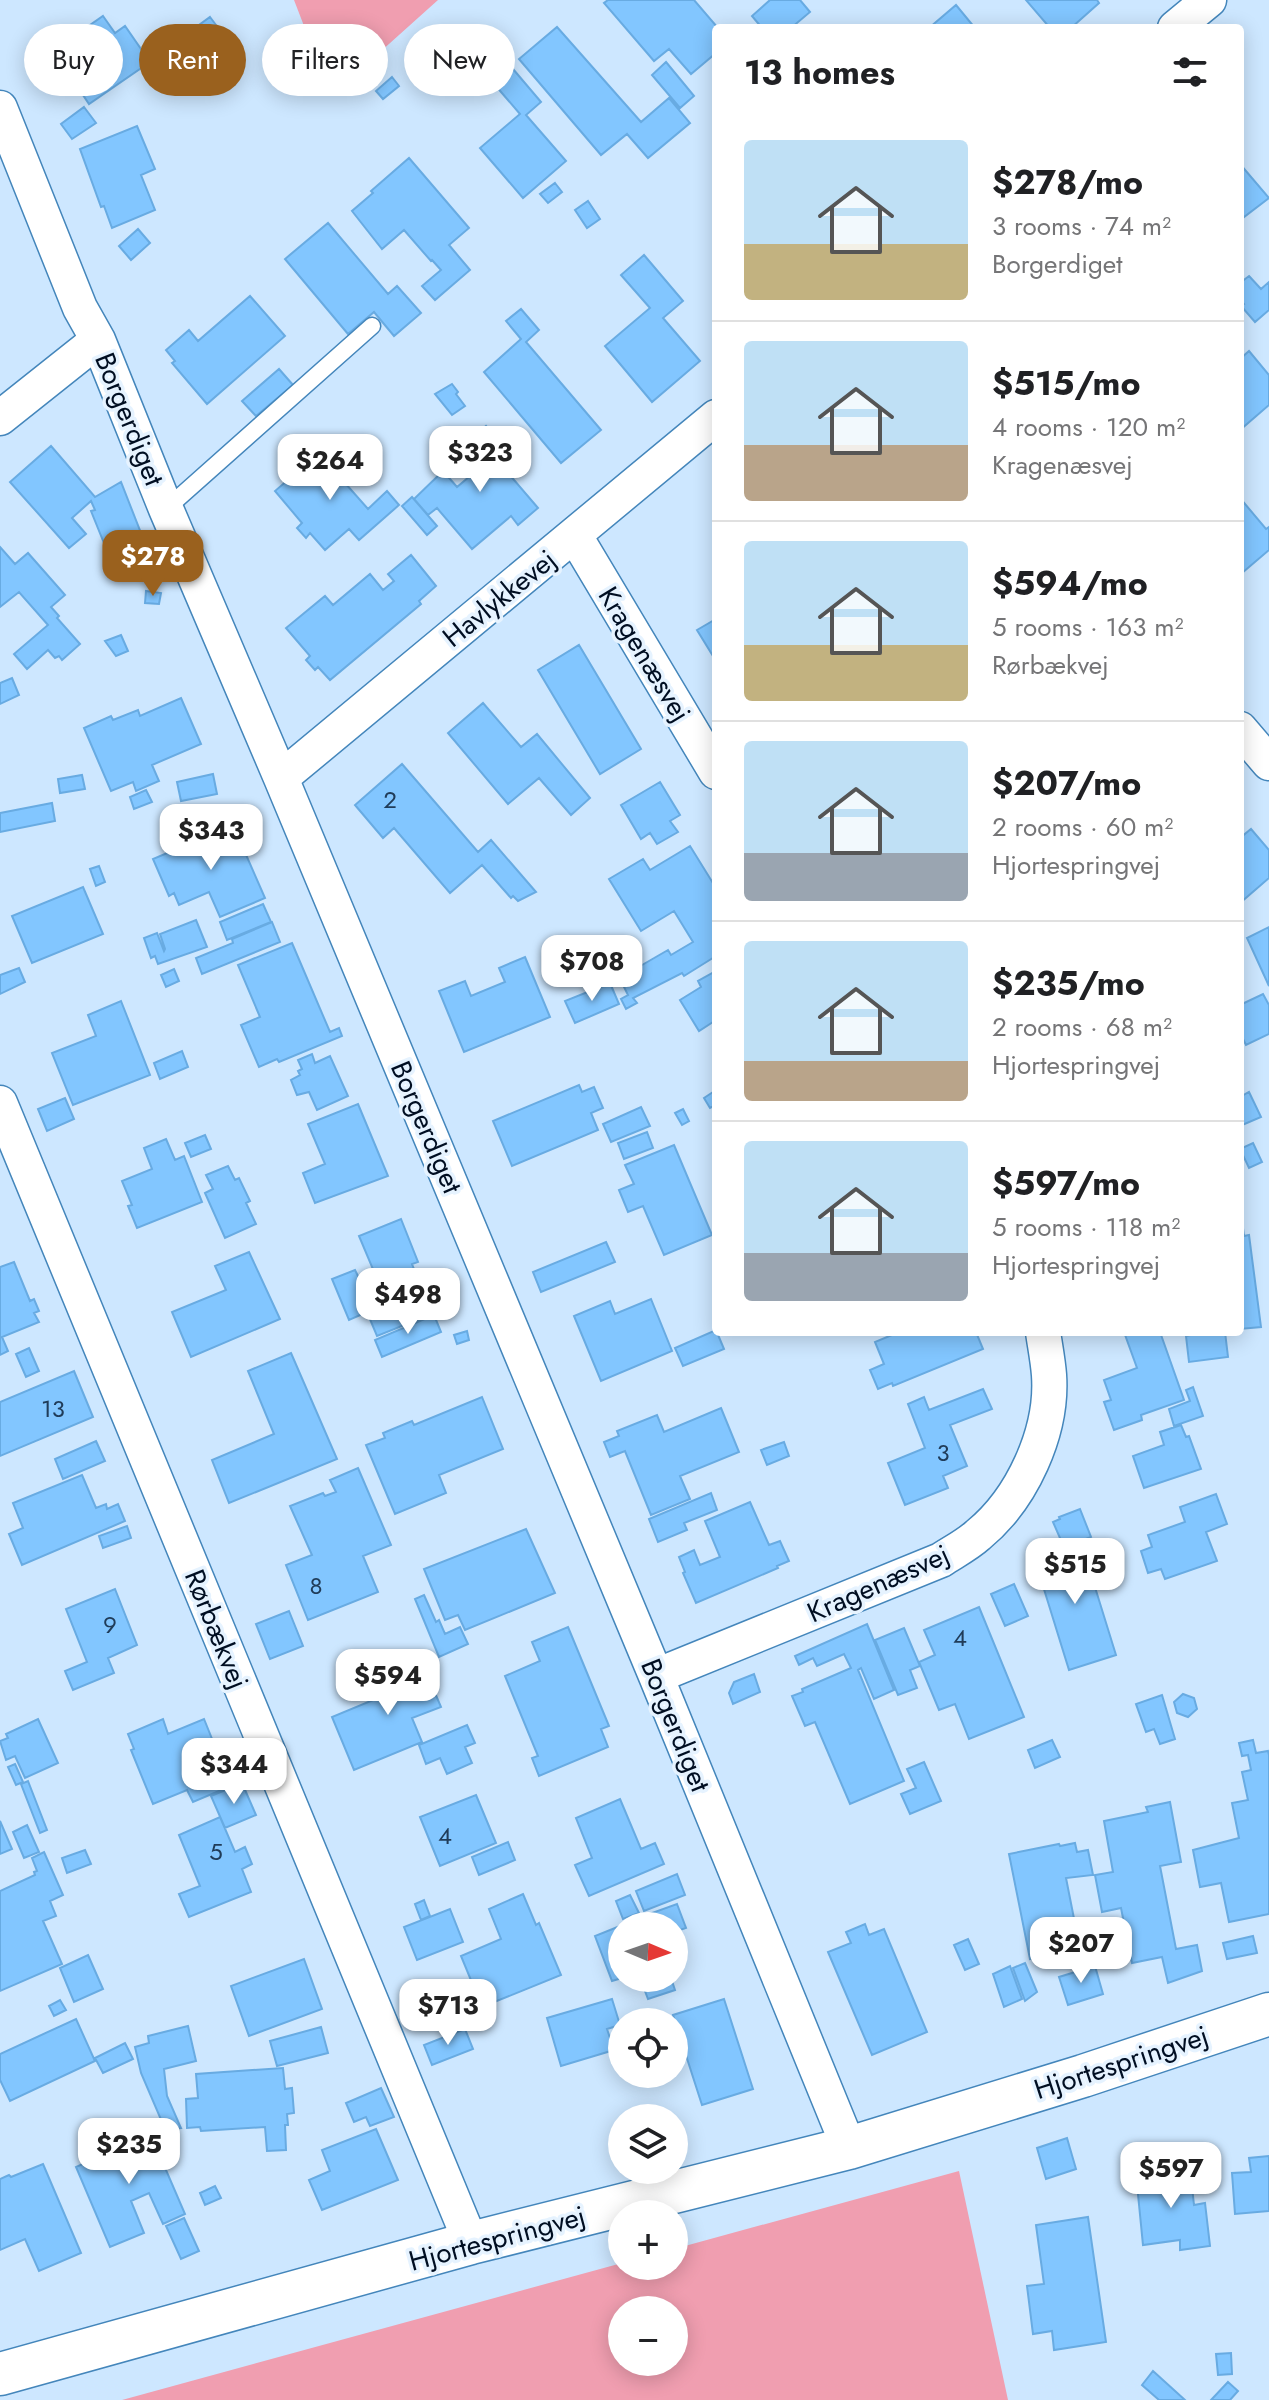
<!DOCTYPE html>
<meta charset="utf-8">
<style>
:root{--surface:#fff;--page:#f6f6f6;--text:#202124;--muted:#757577;--line:#e0e0e0;--accent:#9a611e}
body{margin:0;font-family:Jost,sans-serif;background:var(--page);color:var(--text);height:100vh;display:flex;flex-direction:column;font-size:30px;white-space:nowrap}
*{box-sizing:border-box;margin:0}
p{font-size:26px;color:var(--muted)}
.icon{flex:none;width:44px;height:44px;fill:none;stroke:currentColor;stroke-width:2;stroke-linecap:round;stroke-linejoin:round}
.map{position:relative;flex:1;overflow:hidden}
.panel{position:absolute;left:712px;top:24px;width:532px;height:1312px;display:flex;flex-direction:column;background:var(--surface);border-radius:8px;box-shadow:0 4px 20px #0003}
.panel>*{flex:none}
.top-card{position:absolute;left:24px;top:24px;width:568px;height:72px;display:flex;gap:16px}
.needle{width:52px;rotate:92deg}
.tools{position:absolute;left:608px;top:1912px;display:grid;gap:16px}
.tools a{display:grid;place-items:center;width:80px;height:80px;border-radius:50%;background:var(--surface);box-shadow:0 4px 20px #0003;font-size:40px}
.price{position:absolute;translate:-50% -68px;padding:0 18px;border-radius:16px;background:#fff;color:#222;font-size:26px;line-height:52px;filter:drop-shadow(0 2px 4px #0008)}
.price::after{content:'';position:absolute;left:50%;top:48px;width:24px;height:18px;margin-left:-12px;background:inherit;clip-path:polygon(0 0,100% 0,50% 100%)}
.price.on{background:var(--accent);color:#fff}
ul{padding:0;list-style:none}
li{display:flex;align-items:center;gap:24px;height:200px;padding:0 32px}
li+li{border-top:2px solid var(--line)}
li span{display:grid;place-items:center;flex:none;width:224px;height:160px;border-radius:8px;color:#555}
li>.icon{margin-inline-start:auto}
span .icon{width:96px;height:96px;fill:#fffc;stroke-width:1}
li b{font-size:34px}
h2{display:flex;justify-content:space-between;align-items:center;height:96px;padding:0 32px;font-size:34px}
.tag{padding:0 28px;border-radius:36px;background:var(--surface);box-shadow:0 4px 20px #0003;font-size:28px;line-height:72px}
.tag.on{background:var(--accent);color:#fff}
.map>svg:first-child{display:block}
.green{fill:#f09eb0;fill-rule:evenodd}
.building{fill:#82c6ff;stroke:#68abe2;stroke-width:2}
.lines{fill:none;stroke-linecap:round;stroke-linejoin:round}
.service-casing{stroke:#4486bb;stroke-width:19}
.minor-casing{stroke:#4486bb;stroke-width:37}
.tertiary-casing{stroke:#4486bb;stroke-width:45}
.service{stroke:#fff;stroke-width:16}
.minor{stroke:#fff;stroke-width:34}
.tertiary{stroke:#fff;stroke-width:42}
.labels{text-anchor:middle;stroke-width:7;stroke-linejoin:round;paint-order:stroke}
.number-label{font-size:24px;fill:#203c59}
.street-label{font-size:28px;fill:#000e22;stroke:#e6f3ff}
</style>
<div class="map">
<svg width="1269" height="2400" viewBox="0 0 1269 2400">
<rect width="100%" height="100%" fill="#cde7ff"/>
<path class="green" d="M294,0H438L331,96Z
M959,2171L1008,2400H122L622,2263V2266H674V2249ZM622,2310H674V2362H622Z"/>
<path class="building" d="M608,0H694L718,28H716V53L691,74L669,49L654,61L604,3Z
M770,0H800L810,12L791,28H762L752,16Z
M1026,0H1097L1099,3L1071,28H1050Z
M956,5L975,28H929Z
M103,16L115,33L125,26L150,62L89,104L65,68L82,56L70,39Z
M210,17L222,33L203,47L214,62L180,86L158,55Z
M557,27L641,122L669,98L690,123L648,158L627,134L601,155L519,59Z
M666,62L694,96L680,108L652,75Z
M513,69L541,102L526,115L566,161L523,198L480,148L520,114L495,85Z
M392,77L399,86L383,99L376,91Z
M84,107L96,123L72,139L61,124Z
M137,126L155,169L141,175L155,210L112,228L104,206L101,207L80,149Z
M409,158L469,228L449,245L470,270L435,300L422,286L441,270L432,260L431,261L404,230L382,249L352,211L373,193L371,191Z
M1240,164L1269,198L1244,217L1240,212Z
M555,183L562,192L548,203L540,194Z
M588,201L600,219L587,228L575,210Z
M328,223L388,294L397,286L421,313L394,336L374,312L348,334L285,259Z
M138,229L150,243L131,260L119,246Z
M644,255L683,301L663,318L700,361L652,402L605,346L650,308L621,275Z
M1249,276L1261,289L1269,282V310L1255,322L1241,306L1244,304L1240,299V283Z
M250,296L285,336L207,404L172,363L175,361L166,350L189,330L198,341Z
M521,309L539,330L526,342L601,430L561,463L484,372L521,339L506,321Z
M1249,351L1269,375V405L1240,430V359Z
M279,369L293,385L256,416L242,401Z
M452,384L458,392L456,394L465,406L452,415L435,394Z
M486,426L519,464L508,473L538,508L518,525L511,516L472,549L437,508L428,515L414,499L443,471L457,487L489,460L471,439Z
M51,446L95,497L121,482L150,556L128,564L123,553L110,558L91,511L95,510L91,501L72,518L86,534L69,548L10,482Z
M326,447L344,468L337,474L368,509L387,491L399,505L359,540L349,529L325,550L310,533L306,538L297,528L302,523L275,491Z
M412,497L437,526L427,535L402,506Z
M1240,498L1266,529L1269,527V550L1242,573L1240,570Z
M0,547L15,564L28,553L65,595L51,607L59,616L57,618L80,644L62,660L59,656L55,658L48,650L27,669L14,654L48,625L19,592L0,607Z
M411,555L436,586L419,601L421,604L330,680L318,667L315,670L306,660L310,656L286,628L325,596L333,605L370,574L383,590L394,581L388,574Z
M146,591L161,593L159,604L145,603Z
M716,619V661L697,630Z
M121,635L128,651L116,656L105,641Z
M579,645L641,749L600,774L538,670Z
M12,678L19,695L0,704V683Z
M181,698L201,744L152,765L159,781L136,791L133,782L111,791L84,728L111,716L113,720L138,710L140,716Z
M483,703L521,747L537,734L590,798L571,815L539,778L508,804L448,733Z
M402,764L478,852L491,840L536,892L518,901L513,896L511,898L482,865L450,893L394,828L383,838L355,805Z
M213,774L217,794L181,801L177,782Z
M82,775L85,789L60,793L58,779Z
M660,782L680,815L670,821L678,832L657,844L650,833L641,839L621,805Z
M146,790L152,802L134,809L130,797Z
M52,803L55,821L0,832V813Z
M233,825L265,898L220,917L209,892L179,905L174,893L169,896L153,859Z
M1251,829L1269,850V878L1240,903V838Z
M690,846L716,888V956L684,976L682,973L633,998L637,1003L626,1009L621,999L628,995L622,983L633,977L630,972L668,950L671,955L693,942L674,911L641,931L609,879L643,859L650,870Z
M99,866L105,882L96,886L90,869Z
M83,887L103,934L32,963L12,916Z
M263,904L271,922L227,940L220,922Z
M196,920L207,947L158,964L155,956L151,958L144,938L157,933L164,951L165,949L160,934Z
M272,922L280,942L202,974L196,958L233,943L232,939Z
M1269,927V986L1247,938Z
M292,943L330,1032L339,1028L342,1036L279,1062L277,1059L259,1067L241,1025L260,1017L238,965Z
M525,957L550,1017L464,1052L439,991L465,981L471,996L505,982L499,968Z
M19,968L25,982L0,994V975Z
M174,969L179,981L166,987L161,975Z
M716,971V1020L699,1031L680,1000L701,987L698,981Z
M610,983L619,1004L575,1023L565,1001Z
M1263,994L1269,1005V1034L1246,1045L1240,1033V1005Z
M121,1001L150,1075L73,1105L52,1053L96,1036L88,1015Z
M182,1051L188,1067L160,1079L154,1063Z
M312,1054L315,1063L330,1056L348,1096L317,1110L309,1092L297,1095L291,1080L300,1075L298,1071L302,1069L298,1060Z
M579,1085L582,1092L594,1087L603,1108L591,1113L598,1130L512,1166L493,1121Z
M716,1090V1105L710,1108L704,1098Z
M1249,1092L1261,1117L1240,1126V1097Z
M65,1098L74,1119L47,1131L38,1109Z
M358,1104L388,1176L315,1203L303,1173L325,1164L308,1124Z
M641,1107L650,1126L611,1142L603,1124Z
M683,1109L689,1121L682,1125L675,1113Z
M647,1132L653,1148L624,1159L618,1143Z
M205,1135L211,1149L191,1157L185,1143Z
M166,1139L175,1160L184,1156L202,1202L137,1228L128,1206L132,1205L122,1181L152,1169L144,1148Z
M1253,1143L1262,1162L1249,1168L1240,1149Z
M674,1145L712,1235L664,1255L643,1206L628,1212L619,1190L634,1184L625,1165Z
M228,1166L235,1180L239,1178L250,1201L246,1203L256,1224L225,1238L205,1193L213,1189L206,1175Z
M401,1219L418,1262L412,1264L419,1282L424,1279L428,1289L422,1291L432,1314L377,1336L367,1312L349,1320L332,1279L355,1270L360,1280L375,1274L359,1236Z
M1242,1220L1244,1236L1249,1235L1261,1327L1240,1329V1221Z
M606,1242L615,1262L541,1292L533,1272Z
M249,1252L280,1319L191,1357L172,1312L226,1290L215,1266Z
M14,1262L30,1301L34,1299L39,1311L34,1313L39,1322L2,1337L8,1351L0,1355V1267Z
M651,1299L672,1351L601,1381L574,1316L610,1301L615,1314Z
M434,1315L441,1332L382,1357L375,1340Z
M716,1330L724,1349L683,1366L675,1348Z
M467,1331L469,1340L457,1344L454,1335Z
M899,1332H976L983,1349L893,1386L892,1383L878,1389L870,1370L884,1364L875,1342Z
M1124,1332H1160L1184,1400L1141,1415L1142,1420L1114,1430L1104,1402L1111,1400L1104,1380L1137,1368Z
M1204,1332H1225L1228,1357L1189,1362L1186,1336Z
M29,1348L39,1371L26,1377L16,1354Z
M291,1353L337,1459L229,1503L212,1460L274,1434L248,1371Z
M74,1371L93,1417L0,1456V1402Z
M1193,1387L1203,1416L1174,1426L1169,1409L1190,1401L1186,1390Z
M983,1389L992,1409L950,1425L967,1466L943,1476L948,1488L905,1505L888,1463L925,1448L908,1404L924,1397L929,1410Z
M482,1397L503,1449L439,1475L446,1493L395,1514L366,1445L385,1438L383,1433L412,1421L414,1425Z
M721,1408L739,1452L680,1476L690,1499L651,1515L625,1451L610,1457L604,1442L619,1436L617,1431L657,1415L664,1432Z
M1181,1425L1186,1437L1189,1436L1201,1469L1144,1488L1133,1456L1164,1445L1160,1432Z
M96,1441L105,1461L63,1479L55,1459Z
M784,1442L789,1456L767,1465L761,1450Z
M358,1468L391,1545L363,1556L378,1592L308,1620L286,1565L312,1555L290,1506L323,1493L325,1496L336,1492L330,1480Z
M82,1475L96,1508L106,1504L107,1509L118,1504L125,1521L22,1565L9,1534L23,1528L13,1503Z
M711,1493L717,1510L684,1523L687,1530L658,1542L649,1519Z
M1216,1494L1227,1524L1206,1532L1217,1561L1165,1579L1161,1569L1148,1573L1141,1551L1152,1547L1148,1535L1185,1522L1180,1507Z
M750,1502L769,1545L780,1541L789,1561L777,1566L778,1568L696,1603L683,1573L685,1572L679,1557L694,1550L700,1565L720,1557L705,1521Z
M1080,1509L1091,1537L1070,1545L1069,1542L1063,1545L1053,1522L1060,1519L1059,1517Z
M127,1526L131,1538L103,1548L99,1536Z
M526,1529L555,1593L465,1630L458,1615L445,1620L424,1569Z
M1081,1542L1116,1655L1069,1670L1034,1557Z
M1014,1584L1028,1616L1005,1626L991,1594Z
M115,1589L137,1645L108,1658L114,1673L73,1690L65,1671L87,1662L66,1609Z
M424,1595L436,1622L439,1620L445,1634L460,1627L468,1644L439,1657L415,1599Z
M979,1607L1024,1717L969,1739L955,1704L939,1710L919,1662L935,1655L924,1630Z
M289,1611L303,1646L270,1659L256,1624Z
M867,1624L894,1690L874,1699L861,1668L858,1670L904,1781L850,1804L815,1722L805,1726L792,1696L803,1692L802,1689L851,1668L844,1654L817,1666L813,1658L799,1665L795,1656Z
M568,1627L609,1726L601,1729L608,1747L539,1776L532,1758L538,1756L505,1676L540,1661L532,1642Z
M904,1628L920,1666L910,1670L917,1688L898,1695L875,1640Z
M420,1658L441,1707L412,1718L422,1742L354,1770L332,1717L395,1691L387,1672Z
M754,1674L760,1692L733,1704L729,1693L734,1682Z
M1183,1694L1194,1698L1197,1709L1188,1717L1177,1713L1174,1702Z
M1162,1695L1175,1739L1160,1744L1154,1729L1146,1732L1136,1704Z
M38,1719L58,1763L25,1778L15,1756L6,1760L0,1741L8,1738L6,1734Z
M163,1719L168,1734L204,1719L231,1786L193,1802L187,1790L153,1804L131,1750L134,1749L128,1734Z
M467,1725L475,1743L465,1747L472,1763L447,1774L440,1758L426,1764L419,1745Z
M1052,1740L1060,1757L1035,1768L1028,1750Z
M1253,1740L1256,1753L1268,1751L1269,1755V1914L1229,1922L1221,1883L1200,1887L1193,1850L1239,1838L1232,1803L1248,1800L1242,1772L1251,1770L1248,1755L1242,1756L1239,1743Z
M924,1762L941,1801L910,1814L901,1794L916,1788L907,1769Z
M15,1764L23,1782L16,1785L8,1767Z
M28,1781L47,1830L40,1833L21,1784Z
M242,1783L256,1815L225,1828L211,1796Z
M476,1795L496,1843L440,1866L420,1817Z
M620,1799L641,1849L655,1843L664,1864L589,1896L575,1865L592,1858L576,1818Z
M1170,1802L1181,1862L1160,1866L1176,1949L1197,1945L1202,1971L1168,1983L1162,1957L1132,1963L1121,1908L1102,1912L1095,1875L1113,1872L1104,1821L1148,1812L1146,1807Z
M220,1817L235,1852L245,1847L252,1864L242,1869L251,1892L189,1917L179,1894L200,1886L179,1835Z
M0,1821L12,1849L0,1854Z
M27,1825L39,1852L24,1858L13,1832Z
M508,1842L515,1860L479,1875L472,1857Z
M1075,1843L1077,1852L1088,1850L1093,1875L1066,1878L1080,1949L1030,1959L1009,1854L1059,1844L1060,1846Z
M85,1850L91,1864L67,1873L62,1858Z
M44,1852L63,1895L50,1901L56,1916L43,1921L62,1964L0,1991V1891L35,1875L34,1872L37,1871L32,1858Z
M677,1874L685,1895L644,1911L636,1891Z
M523,1894L536,1925L539,1923L561,1975L482,2007L461,1956L501,1939L489,1909Z
M630,1895L639,1913L623,1919L616,1901Z
M424,1900L430,1916L421,1920L415,1904Z
M677,1904L686,1928L674,1932V1926H641L638,1918Z
M450,1909L463,1942L417,1960L404,1927Z
M865,1924L869,1935L884,1929L927,2032L872,2055L828,1952L851,1943L846,1932Z
M620,1926L622,1978L612,1981L595,1936Z
M1253,1936L1257,1953L1227,1959L1223,1943Z
M968,1939L979,1964L965,1970L954,1945Z
M88,1955L103,1989L74,2002L60,1968Z
M304,1959L322,2009L249,2036L231,1986Z
M1025,1963L1037,1992L1025,2001L1013,1968Z
M1010,1966L1022,1999L1004,2007L993,1974Z
M1095,1966L1103,1994L1068,2005L1059,1977Z
M640,1978H671L675,1990L648,1999Z
M612,1999L620,2025L607,2029L614,2050L561,2066L547,2018Z
M724,1999L753,2089L702,2105L673,2015Z
M60,2000L66,2010L54,2016L49,2006Z
M76,2019L95,2061L10,2101L0,2080V2054Z
M188,2026L196,2061L164,2069L167,2096L181,2128L165,2129L141,2073L135,2047L149,2043L148,2036Z
M321,2027L328,2053L277,2066L270,2041Z
M465,2029L473,2049L432,2065L424,2045Z
M125,2043L133,2059L103,2073L95,2058Z
M283,2068L285,2089L292,2088L294,2113L287,2114L288,2125H285L286,2150L267,2151L265,2127L201,2131L200,2127L187,2128L186,2099L198,2098L196,2074Z
M381,2088L394,2117L370,2126L366,2117L354,2122L346,2103Z
M147,2126L185,2214L163,2224L149,2193L131,2201L144,2233L110,2247L76,2167L119,2148L116,2139Z
M376,2129L398,2180L322,2210L309,2180L330,2171L322,2150Z
M1067,2138L1076,2169L1046,2179L1037,2148Z
M1269,2156V2211L1235,2214L1232,2173L1251,2172L1249,2158Z
M43,2164L81,2253L39,2271L25,2239L0,2250V2179L9,2175L11,2177Z
M1190,2168L1194,2205L1205,2203L1210,2246L1180,2250V2240L1143,2245L1136,2174Z
M215,2186L221,2198L205,2205L200,2193Z
M1088,2217L1106,2342L1054,2350L1052,2331L1033,2334L1027,2286L1044,2284L1036,2225Z
M184,2218L199,2251L181,2259L166,2226Z
M1231,2353L1232,2374L1218,2375L1216,2354Z
M1153,2371L1185,2400H1159L1142,2385Z
M1228,2382L1238,2391L1230,2400H1211Z"/>
<g class="lines">
<defs>
<path id="service" d="M166,509L372,326"/>
<path id="minor" d="M1175,28L1209,0
M0,108L80,308L98,340L166,509L281,778L656,1676L849,2148
M0,418L98,340
M575,536L716,772
M1240,729L1269,763
M281,778L716,417
M0,1103L471,2243
M656,1676L941,1560C953,1552 967,1545 978,1535C1022,1499 1053,1432 1049,1375C1048,1361 1045,1346 1043,1332"/>
<path id="tertiary" d="M0,2374L471,2243L849,2148L1083,2076L1269,2014"/>
</defs>
<use href="#service" class="service-casing"/>
<use href="#minor" class="minor-casing"/>
<use href="#tertiary" class="tertiary-casing"/>
<use href="#service" class="service"/>
<use href="#minor" class="minor"/>
<use href="#tertiary" class="tertiary"/>
</g>
<g class="labels">
<g class="number-label">
<text x="390" y="808">2</text>
<text x="53" y="1417">13</text>
<text x="943" y="1461">3</text>
<text x="316" y="1594">8</text>
<text x="110" y="1633">9</text>
<text x="960" y="1646">4</text>
<text x="445" y="1844">4</text>
<text x="216" y="1860">5</text>
</g>
<g class="street-label">
<text transform="translate(130 419) rotate(68)" y="10">Borgerdiget</text>
<text transform="translate(499 598) rotate(-39)" y="10">Havlykkevej</text>
<text transform="translate(645 654) rotate(59)" y="10">Kragenæsvej</text>
<text transform="translate(427 1127) rotate(67)" y="10">Borgerdiget</text>
<text transform="translate(878 1583) rotate(-24)" y="10">Kragenæsvej</text>
<text transform="translate(217 1629) rotate(68)" y="10">Rørbækvej</text>
<text transform="translate(676 1725) rotate(68)" y="10">Borgerdiget</text>
<text transform="translate(1121 2062) rotate(-18)" y="10">Hjortespringvej</text>
<text transform="translate(497 2238) rotate(-15)" y="10">Hjortespringvej</text>
</g>
</g>
</svg>
<div class="tools">
<a><svg class="needle" viewBox="-14 -14 28 28"><path d="M0-13l5 13h-10z" fill="#e53935"/><path d="M0 13l5-13h-10z" fill="#757577"/></svg></a>
<a><svg class="icon" aria-label="locate" viewBox="0 0 24 24"><circle cx="12" cy="12" r="6"/><path d="M12 2v4M12 18v4M2 12h4M18 12h4"/></svg></a>
<a><svg class="icon" aria-label="layers" viewBox="0 0 24 24"><path d="M12 4l9 5-9 5-9-5zM3 14l9 5 9-5"/></svg></a>
<a>+</a>
<a>−</a>
</div>
<b class="price" style="left:480px;top:494px">$323</b>
<b class="price" style="left:330px;top:502px">$264</b>
<b class="price on" style="left:153px;top:598px">$278</b>
<b class="price" style="left:211px;top:872px">$343</b>
<b class="price" style="left:592px;top:1003px">$708</b>
<b class="price" style="left:408px;top:1336px">$498</b>
<b class="price" style="left:1075px;top:1606px">$515</b>
<b class="price" style="left:388px;top:1717px">$594</b>
<b class="price" style="left:234px;top:1806px">$344</b>
<b class="price" style="left:1081px;top:1985px">$207</b>
<b class="price" style="left:448px;top:2047px">$713</b>
<b class="price" style="left:129px;top:2186px">$235</b>
<b class="price" style="left:1171px;top:2210px">$597</b>
<div class="top-card">
<a class="tag">Buy</a>
<a class="tag on">Rent</a>
<a class="tag">Filters</a>
<a class="tag">New</a>
</div>
<section class="panel">
<h2>13 homes<svg class="icon" aria-label="filters" viewBox="0 0 24 24"><path d="M4 7h16M4 17h16"/><circle cx="9" cy="7" r="2"/><circle cx="15" cy="17" r="2"/></svg></h2>
<ul>
<li><span style="background:linear-gradient(#bfe0f5 65%,#c2b280 0)"><svg class="icon" aria-label="home" viewBox="0 0 24 24"><path d="M3 11l9-7 9 7M6 9v11h12V9"/></svg></span><div><b>$278/mo</b><p>3 rooms · 74 m²</p><p>Borgerdiget</p></div></li>
<li><span style="background:linear-gradient(#bfe0f5 65%,#b9a48a 0)"><svg class="icon" aria-label="home" viewBox="0 0 24 24"><path d="M3 11l9-7 9 7M6 9v11h12V9"/></svg></span><div><b>$515/mo</b><p>4 rooms · 120 m²</p><p>Kragenæsvej</p></div></li>
<li><span style="background:linear-gradient(#bfe0f5 65%,#c2b280 0)"><svg class="icon" aria-label="home" viewBox="0 0 24 24"><path d="M3 11l9-7 9 7M6 9v11h12V9"/></svg></span><div><b>$594/mo</b><p>5 rooms · 163 m²</p><p>Rørbækvej</p></div></li>
<li><span style="background:linear-gradient(#bfe0f5 70%,#9aa5b1 0)"><svg class="icon" aria-label="home" viewBox="0 0 24 24"><path d="M3 11l9-7 9 7M6 9v11h12V9"/></svg></span><div><b>$207/mo</b><p>2 rooms · 60 m²</p><p>Hjortespringvej</p></div></li>
<li><span style="background:linear-gradient(#bfe0f5 75%,#b9a48a 0)"><svg class="icon" aria-label="home" viewBox="0 0 24 24"><path d="M3 11l9-7 9 7M6 9v11h12V9"/></svg></span><div><b>$235/mo</b><p>2 rooms · 68 m²</p><p>Hjortespringvej</p></div></li>
<li><span style="background:linear-gradient(#bfe0f5 70%,#9aa5b1 0)"><svg class="icon" aria-label="home" viewBox="0 0 24 24"><path d="M3 11l9-7 9 7M6 9v11h12V9"/></svg></span><div><b>$597/mo</b><p>5 rooms · 118 m²</p><p>Hjortespringvej</p></div></li>
</ul>
</section>
</div>
